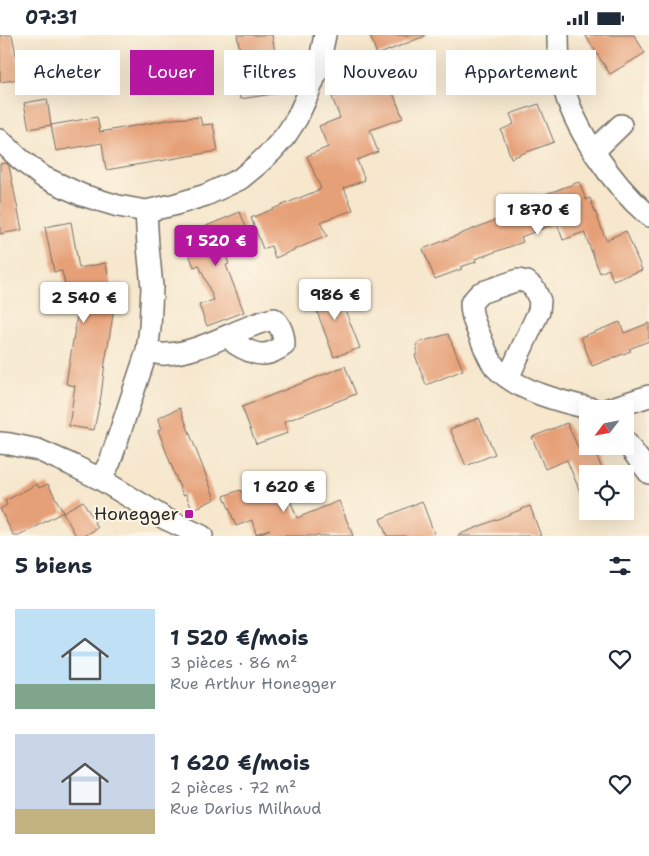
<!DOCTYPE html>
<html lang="fr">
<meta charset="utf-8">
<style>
:root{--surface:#fff;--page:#f2f2f3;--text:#1f2937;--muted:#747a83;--accent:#b5179e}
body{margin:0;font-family:"Shantell Sans",sans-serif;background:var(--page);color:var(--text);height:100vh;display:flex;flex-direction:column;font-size:19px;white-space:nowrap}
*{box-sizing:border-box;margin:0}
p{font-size:16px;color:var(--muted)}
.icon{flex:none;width:28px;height:28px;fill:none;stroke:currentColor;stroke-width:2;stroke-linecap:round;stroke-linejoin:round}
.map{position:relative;height:501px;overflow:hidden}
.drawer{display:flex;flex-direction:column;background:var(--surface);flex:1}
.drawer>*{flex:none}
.guide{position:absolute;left:15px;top:15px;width:620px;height:45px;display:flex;gap:10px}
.needle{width:32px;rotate:238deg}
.fabs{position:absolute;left:579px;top:365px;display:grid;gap:10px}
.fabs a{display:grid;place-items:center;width:55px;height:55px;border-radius:0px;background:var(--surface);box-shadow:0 5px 20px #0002;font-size:25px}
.price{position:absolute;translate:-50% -42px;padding:0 11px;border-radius:5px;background:#fff;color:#222;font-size:16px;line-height:32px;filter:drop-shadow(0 1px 2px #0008)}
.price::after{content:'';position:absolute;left:50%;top:30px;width:15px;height:11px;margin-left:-8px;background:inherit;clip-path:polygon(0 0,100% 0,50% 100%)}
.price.on{background:var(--accent);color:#fff}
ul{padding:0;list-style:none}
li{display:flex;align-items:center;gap:15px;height:125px;padding:0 15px}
li span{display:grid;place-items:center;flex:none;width:140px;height:100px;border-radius:0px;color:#555}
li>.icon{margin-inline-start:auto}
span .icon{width:60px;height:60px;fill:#fffc;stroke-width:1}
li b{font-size:21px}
h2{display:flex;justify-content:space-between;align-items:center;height:60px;padding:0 15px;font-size:21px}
.pill{padding:0 18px;border-radius:0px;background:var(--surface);box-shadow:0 5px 20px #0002;font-size:18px;line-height:45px}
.pill.on{background:var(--accent);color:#fff}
.status{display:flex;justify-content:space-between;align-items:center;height:35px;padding:0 25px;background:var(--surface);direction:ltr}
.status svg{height:14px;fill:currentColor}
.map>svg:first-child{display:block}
.building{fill:#e6a078}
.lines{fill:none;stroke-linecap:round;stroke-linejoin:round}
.street-casing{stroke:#726d64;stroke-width:24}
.street{stroke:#fff;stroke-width:21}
.poi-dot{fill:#b5179e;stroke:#fcf5e5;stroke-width:2}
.labels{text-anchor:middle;stroke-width:4;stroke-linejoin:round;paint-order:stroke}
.poi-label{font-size:18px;fill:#2b2b2b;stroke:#fcf5e5;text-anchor:end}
</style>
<div class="status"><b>07:31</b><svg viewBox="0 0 49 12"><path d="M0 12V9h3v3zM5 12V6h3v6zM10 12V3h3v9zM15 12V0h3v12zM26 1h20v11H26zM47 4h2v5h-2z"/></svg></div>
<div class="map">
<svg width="649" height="501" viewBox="0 0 649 501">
<rect width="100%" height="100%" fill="#fcf5e5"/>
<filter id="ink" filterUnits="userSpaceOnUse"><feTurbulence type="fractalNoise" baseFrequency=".02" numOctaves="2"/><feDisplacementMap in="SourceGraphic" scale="10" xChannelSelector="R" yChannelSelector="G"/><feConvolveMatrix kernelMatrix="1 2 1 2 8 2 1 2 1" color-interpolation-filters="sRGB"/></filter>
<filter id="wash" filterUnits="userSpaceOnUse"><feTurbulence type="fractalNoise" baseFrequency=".0096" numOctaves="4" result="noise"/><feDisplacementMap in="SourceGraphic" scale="20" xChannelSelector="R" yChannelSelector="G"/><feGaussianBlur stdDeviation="1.12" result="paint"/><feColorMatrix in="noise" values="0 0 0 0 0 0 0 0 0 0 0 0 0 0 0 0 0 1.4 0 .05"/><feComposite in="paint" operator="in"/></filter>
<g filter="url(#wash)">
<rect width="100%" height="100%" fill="#f6e7cd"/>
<g id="blocks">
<path class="building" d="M0,0H12L21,44L0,47Z
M237,0H272L281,50V56L273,59L240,64L236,42L245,41Z
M370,0H425V1L377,20Z
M585,0H634L645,18L610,39Z
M365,25L379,59L391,53L403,83L370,95L378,117L357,125L365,145L344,153L353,175L320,187L327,201L275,223L271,211L263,214L251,183L321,154L307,121L328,112L319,91L340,83L332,62L353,53L344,33Z
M47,64L51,90L97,82L100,97L173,84L200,82L202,90L213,89L218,116L106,135L102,108L56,116L51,90L29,94L24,68Z
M539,69L554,107L511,123L501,95L514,89L510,79Z
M6,128L9,131L22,195L0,199V129Z
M579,147L586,165L590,163L606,205L626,196L642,235L613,246L609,234L600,238L584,197L563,205L557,188L521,202L523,207L475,224L476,227L460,232L462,234L435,244L423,214L548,164L546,159Z
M240,177L246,192L220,203L229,229L226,230L244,277L207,291L199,270L214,265L199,230L194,232L182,201Z
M71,187L79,233L106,228L114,274L105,328L101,361L94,395L69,391L75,351L66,349L77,281L73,257L67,258L62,236L54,237L45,192Z
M335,249L360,313L334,322L310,258Z
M620,287L624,298L649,288V306L629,314L631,316L592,331L581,302Z
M448,299L463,335L426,350L415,320L417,319V308Z
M345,331L356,359L284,387L288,398L256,409L242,372Z
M180,373L215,464L192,475L186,459L183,460L178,448L158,395L162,394L158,383Z
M479,383L495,419L466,431L450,394Z
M567,388L581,419L594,414L604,439H588V474H587L567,425L545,434L532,402Z
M281,441L297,483L339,466L353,501H255L270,494L256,499L252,485L236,491L224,461L240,455L241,457Z
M37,449L39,453L48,449L63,477L83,466L98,493L84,501H76L63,477L19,501H14L0,474L7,470L5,466Z
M422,466L435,501H387L380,484Z
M530,471L541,501H458V500Z"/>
</g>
</g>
<g filter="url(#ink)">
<use href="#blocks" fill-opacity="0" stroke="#726d64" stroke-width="1"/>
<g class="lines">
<defs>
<path id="street" d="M558,0C558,15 559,31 562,46C573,94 612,149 649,181
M0,105L20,124L43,142L82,160L118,171L146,176L173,170L206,160L240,144L257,130L272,116L286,100L297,83L308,59L318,34L325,0
M594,116L621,90
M147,316C153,317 160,320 166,319C192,318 217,305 241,295C252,291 262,286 274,284C281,291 284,300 284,310C269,321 260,322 243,313C235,309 234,308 230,300
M508,343L539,276L540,266L534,253L527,247L518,245L480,258L471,268C471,281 475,289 480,301C484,311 488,323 495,332C517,356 562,367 593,374
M609,374L649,361
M625,406L649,438
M0,408L10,409L38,415L70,429L100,444L166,484L202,501
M100,444L110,427L147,316L150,293L152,252L148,211L146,176"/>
</defs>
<use href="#street" class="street-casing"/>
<use href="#street" class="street"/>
</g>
</g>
<rect class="poi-dot" x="184" y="474" width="10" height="10" rx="2.5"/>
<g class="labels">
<g class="poi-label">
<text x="179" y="485">Honegger</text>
</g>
</g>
</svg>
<div class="fabs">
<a><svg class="needle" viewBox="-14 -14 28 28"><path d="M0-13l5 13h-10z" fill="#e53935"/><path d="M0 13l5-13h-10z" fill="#747a83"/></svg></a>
<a><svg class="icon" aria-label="locate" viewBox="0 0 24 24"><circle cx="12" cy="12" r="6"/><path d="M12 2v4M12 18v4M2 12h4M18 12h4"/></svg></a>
</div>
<b class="price" style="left:538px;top:201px">1 870 €</b>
<b class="price on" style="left:216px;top:232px">1 520 €</b>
<b class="price" style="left:335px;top:286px">986 €</b>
<b class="price" style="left:84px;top:289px">2 540 €</b>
<b class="price" style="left:284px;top:478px">1 620 €</b>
<div class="guide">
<a class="pill">Acheter</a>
<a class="pill on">Louer</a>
<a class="pill">Filtres</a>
<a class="pill">Nouveau</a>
<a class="pill">Appartement</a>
</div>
</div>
<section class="drawer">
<h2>5 biens<svg class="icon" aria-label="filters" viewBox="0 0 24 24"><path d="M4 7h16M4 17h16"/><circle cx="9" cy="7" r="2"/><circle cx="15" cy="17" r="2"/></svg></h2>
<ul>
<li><span style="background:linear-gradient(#bfe0f5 75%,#7fa58c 0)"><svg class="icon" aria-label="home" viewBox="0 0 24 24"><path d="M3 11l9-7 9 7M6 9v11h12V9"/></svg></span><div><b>1 520 €/mois</b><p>3 pièces · 86 m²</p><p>Rue Arthur Honegger</p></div><svg class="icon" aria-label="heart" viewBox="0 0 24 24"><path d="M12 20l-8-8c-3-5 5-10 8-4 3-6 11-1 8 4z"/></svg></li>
<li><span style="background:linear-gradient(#c9d6e8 75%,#c2b280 0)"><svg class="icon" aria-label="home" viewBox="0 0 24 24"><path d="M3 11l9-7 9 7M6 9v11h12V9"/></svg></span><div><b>1 620 €/mois</b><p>2 pièces · 72 m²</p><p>Rue Darius Milhaud</p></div><svg class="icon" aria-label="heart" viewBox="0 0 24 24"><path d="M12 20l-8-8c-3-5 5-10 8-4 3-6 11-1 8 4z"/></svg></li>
</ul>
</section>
